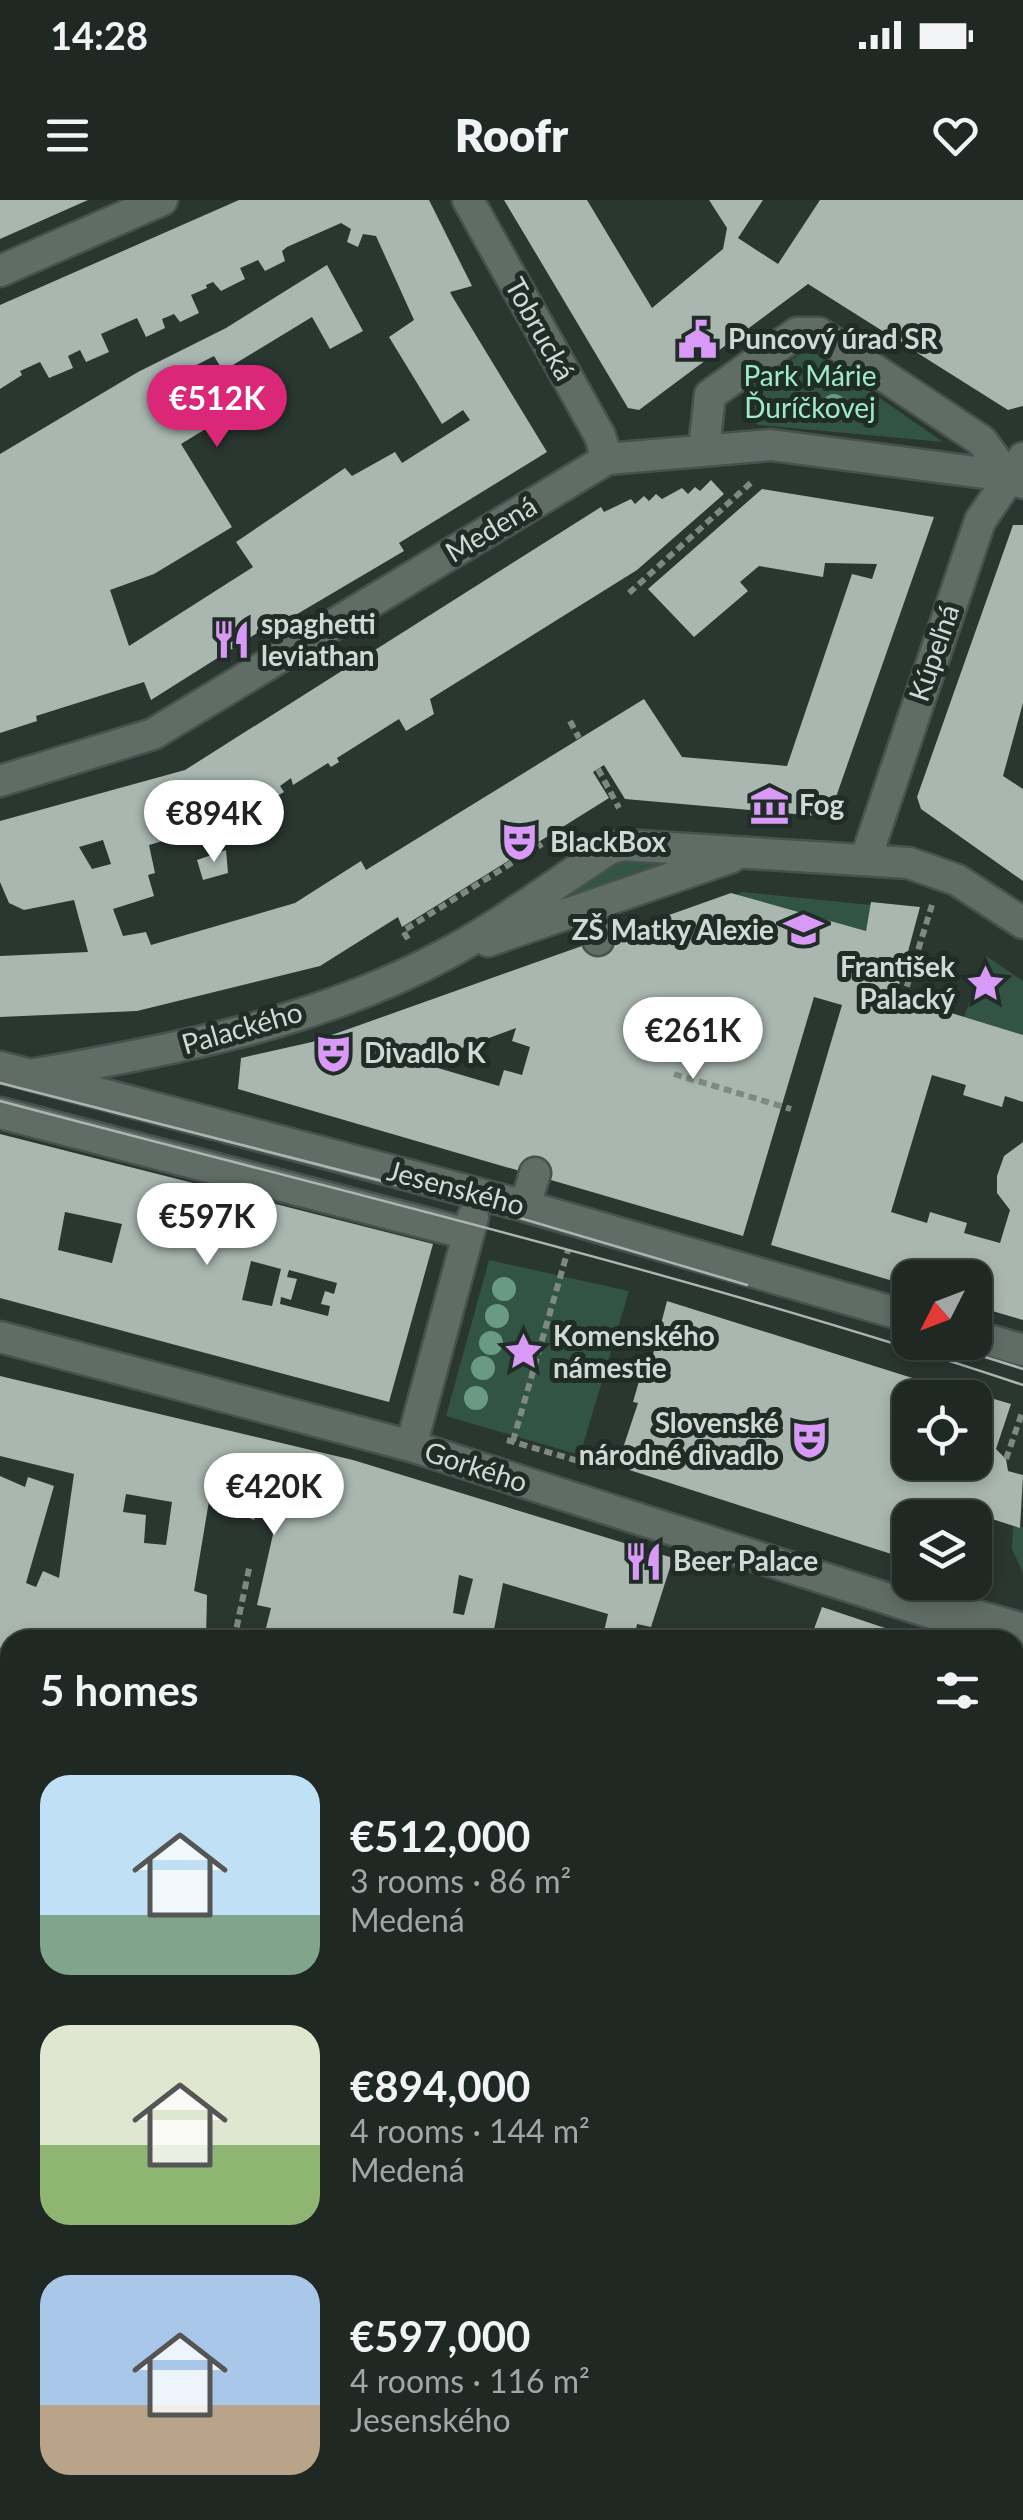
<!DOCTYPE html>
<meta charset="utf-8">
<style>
:root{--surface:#202824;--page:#2d3431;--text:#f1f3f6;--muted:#a2a6a6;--line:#3d4441;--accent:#db2777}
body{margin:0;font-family:Lato,sans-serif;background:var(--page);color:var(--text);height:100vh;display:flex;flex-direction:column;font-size:38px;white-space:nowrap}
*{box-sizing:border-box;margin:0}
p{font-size:32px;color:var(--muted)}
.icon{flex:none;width:55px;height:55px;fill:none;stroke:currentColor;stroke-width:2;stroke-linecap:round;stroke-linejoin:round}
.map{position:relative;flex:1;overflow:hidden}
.side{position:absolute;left:0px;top:1430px;width:1025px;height:890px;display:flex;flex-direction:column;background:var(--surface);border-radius:30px 30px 0 0;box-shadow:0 5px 15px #0003,0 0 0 2px var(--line)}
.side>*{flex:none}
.needle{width:65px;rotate:228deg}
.buttons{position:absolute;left:892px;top:1060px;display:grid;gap:20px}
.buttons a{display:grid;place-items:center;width:100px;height:100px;border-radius:20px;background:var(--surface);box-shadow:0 5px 15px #0003,0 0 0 2px var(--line);font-size:50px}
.price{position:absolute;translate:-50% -85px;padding:0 22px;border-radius:35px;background:#fff;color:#222;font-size:32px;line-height:65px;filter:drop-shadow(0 2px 5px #0008)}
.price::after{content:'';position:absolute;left:50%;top:60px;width:30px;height:22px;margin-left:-15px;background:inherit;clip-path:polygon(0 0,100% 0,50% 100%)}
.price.active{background:var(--accent);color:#fff}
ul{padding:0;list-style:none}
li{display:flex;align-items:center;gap:30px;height:250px;padding:0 40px}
li span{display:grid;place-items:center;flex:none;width:280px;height:200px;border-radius:30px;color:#555}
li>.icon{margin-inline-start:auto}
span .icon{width:120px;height:120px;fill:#fffc;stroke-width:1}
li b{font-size:42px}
h2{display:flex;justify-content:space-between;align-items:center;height:120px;padding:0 40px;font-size:42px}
.status{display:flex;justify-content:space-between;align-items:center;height:70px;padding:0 50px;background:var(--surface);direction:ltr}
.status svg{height:28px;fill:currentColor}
header{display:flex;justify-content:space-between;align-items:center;height:130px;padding:0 40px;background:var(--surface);font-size:45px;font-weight:800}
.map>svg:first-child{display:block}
.green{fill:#325445}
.building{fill:#a9b7b0;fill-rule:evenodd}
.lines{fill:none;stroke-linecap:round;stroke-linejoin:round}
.minor-casing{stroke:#47514d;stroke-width:35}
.path{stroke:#7f8984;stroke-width:6;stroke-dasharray:8 5;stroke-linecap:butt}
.minor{stroke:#606d67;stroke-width:30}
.tram{stroke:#adb5b2;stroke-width:2.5}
.tree{fill:#6a9a84}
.labels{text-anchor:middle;stroke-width:10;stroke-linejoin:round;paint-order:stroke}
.street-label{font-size:28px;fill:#d1d8d5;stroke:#202c26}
.poi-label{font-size:28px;font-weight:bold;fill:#d1d8d5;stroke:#202c26;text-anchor:start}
.park-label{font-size:28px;fill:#9eebc8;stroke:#202c26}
</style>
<div class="status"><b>14:28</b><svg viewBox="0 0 49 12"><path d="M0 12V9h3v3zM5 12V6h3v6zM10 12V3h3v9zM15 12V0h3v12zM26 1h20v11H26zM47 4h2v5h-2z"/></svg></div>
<header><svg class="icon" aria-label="menu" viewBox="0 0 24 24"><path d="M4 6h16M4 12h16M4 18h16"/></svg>Roofr<svg class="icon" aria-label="heart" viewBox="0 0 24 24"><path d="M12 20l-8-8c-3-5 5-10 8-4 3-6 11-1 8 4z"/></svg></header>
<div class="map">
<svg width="1023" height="2320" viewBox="0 0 1023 2320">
<rect width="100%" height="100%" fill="#2a3630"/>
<path class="green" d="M815,153L943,242L758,225L742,212L743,194L800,154Z
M697,656L545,712L541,705L614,660Z
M742,692L871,705L866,731L736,695Z
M986,756L1023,781V835L964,817Z
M489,1060L629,1091L580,1255L446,1216Z
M1013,1326L1023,1327V1373L1012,1349Z
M0,2233L10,2238V2310H14L9,2320H0Z"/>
<path class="building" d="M0,0H88L0,39Z
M239,0H429L472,86L450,92L452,96L547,252L399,343L404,351L287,420L284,416L151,500L144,482L36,516L37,521L0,533V254L138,172L226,128L327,65L363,131L330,149L312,117L223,171L214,156L181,173L212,225L181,244L232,327L154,374L110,390L129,446L253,367L236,342L345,268L352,276L395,252L402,263L470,220L463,210L442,224L389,137L414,120L376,36L363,34L358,47L347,42L351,29L341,23L287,47L282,51L285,61L265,71L258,60L240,68L245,79L221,91L213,82L206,85L207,88L191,95L199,113L180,122L174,114L162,119L165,128L146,137L137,118L101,134L109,152L86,162L80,150L68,156L73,168L49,178L40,162L20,171L22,175L0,189V105Z
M504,0H587L652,108L723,49L727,28L709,0H763L738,38L778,64L820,0H1023V206L1008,210L808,84L639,210L628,208Z
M711,280L724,294L637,370L430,499L434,514L406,531L399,519L337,558L339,562L331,567L328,563L293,585L291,578L280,586L284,592L272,599L277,605L259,616L255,609L237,620L233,615L214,626L149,645L155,673L148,675L154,696L113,709L123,736L146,732L151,745L295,703L361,661L366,670L644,499L682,557L787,566L852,374L872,379L877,364L825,363L823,377L759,366L740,382L748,391L694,437L648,389L762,289L934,317L829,617L625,599L604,565L593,572L609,598L402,727L398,717L320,766L137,811L0,817V756L88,752L74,700L24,710L9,703L0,682V621L185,570L601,307L604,312L631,299L635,304L644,296L649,301L656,294L662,299L682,288L688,294L695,287L700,291ZM103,640L111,664L92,669L79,647Z
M1013,325H1023V503L1003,576L1023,589V681L921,609L917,597Z
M226,650L228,673L203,680L197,660Z
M731,693L866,731L871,702L920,707L896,796L1023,835V902L1005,896L1002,907L963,895L966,885L932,875L891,1012L927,1023L930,1012L967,1023L964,1033L1000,1043L1010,1010L997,993V976L1004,956L1023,942V1120L975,1106V1078H910V1086L771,1045L842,805L814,797L743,1036L238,889L241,858L312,842ZM516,828L512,841L530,847L522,875L504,870L499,886L421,863Z
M0,934L433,1044L389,1202L0,1098ZM65,1012L122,1024L112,1063L58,1050ZM251,1061L281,1069L272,1106L242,1100ZM289,1070L337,1083L334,1094L325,1091L321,1104L330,1106L328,1116L280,1104L281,1097L291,1100L297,1079L287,1077Z
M667,1101L957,1192V1188L1011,1204L996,1249L1006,1259L1008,1271L1023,1275L1020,1328L992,1319L981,1328L975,1327V1318H910V1360L617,1266L638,1203L633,1202L644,1164L650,1166ZM910,1198H975V1262H910Z
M0,1176L353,1260L673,1358L651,1427L637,1424L634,1440H602L608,1414L503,1383L492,1440H263L271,1408L257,1405L276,1321L257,1314L254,1320L209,1301L194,1391L207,1395L206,1440H10V1467H5L0,1466V1276L25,1287L28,1277L54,1286L26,1383L36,1387L43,1371L59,1378L74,1274L0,1256ZM126,1294L172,1302L166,1345L144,1343L146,1315L123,1312ZM459,1375L473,1379L464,1415L453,1413Z
M822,1407L918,1439L917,1440H810Z
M1015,1472L1023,1474V1638L1015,1658Z
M0,1544L10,1548V1601L6,1600L2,1610L10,1613V1686L1,1714Z
M0,1719L10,1723V1839L0,1859V1764L5,1758L0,1756Z
M0,1921L10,1923V1969L0,1968Z
M0,2031L10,2032V2094L0,2093Z
M0,2123L10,2125V2174L0,2171Z
M57,2310H122L119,2320H54Z
M215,2310H299L296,2320H211Z
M350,2310H413L436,2319L438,2310H623L620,2320H347Z"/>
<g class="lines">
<defs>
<path id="minor" d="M468,0L600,236L607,259
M0,71L162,0
M704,248L710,195L797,133H819L982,241L1007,276
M0,581L153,534L607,259L771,245L1007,276L1023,283
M866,658L980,321L1023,258
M584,708L598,740
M488,741L732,657
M0,867L525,1006L910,1117
M29,875C170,851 321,822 448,753C504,723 556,683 609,649L623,645L909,663L957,680L1023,723
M0,913L468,1034
M525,1006L535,973
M975,1136L1023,1150
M0,1137L411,1246L954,1420
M411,1246L473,1017
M957,1410L1023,1429
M0,1498L10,1501
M1015,1723L1023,1700
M1015,1828L1023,1831
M1015,1971L1023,2010
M0,1999L10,2000
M1015,2138H1023
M759,2310L779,2320
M145,2320L148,2310
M319,2320L323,2310
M731,2320L737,2310"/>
</defs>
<use href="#minor" class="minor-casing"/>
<path class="path" d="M629,393L754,280
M570,521L579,538
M598,569L619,608
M408,739L403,731L542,644
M903,799L932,705
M674,874L791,909
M507,1240L592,1265
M513,1241L568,1050
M1006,1259L1023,1210
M975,1349L981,1328
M234,1440L250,1364"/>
<use href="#minor" class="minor"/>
<path class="tram" d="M0,883L476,1005L747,1085
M0,901C342,992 687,1073 1023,1185
M966,1151L1023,1169"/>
</g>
<g class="tree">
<circle cx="834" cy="206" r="12"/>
<circle cx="504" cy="1089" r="12"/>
<circle cx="497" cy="1116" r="12"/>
<circle cx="491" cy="1143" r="12"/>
<circle cx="483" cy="1168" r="12"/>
<circle cx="476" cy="1198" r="12"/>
</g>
<defs>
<symbol id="civic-bare" viewBox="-9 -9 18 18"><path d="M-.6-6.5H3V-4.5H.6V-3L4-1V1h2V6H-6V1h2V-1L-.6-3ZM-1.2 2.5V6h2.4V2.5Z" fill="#d99af7" stroke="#202c26" stroke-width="2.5" paint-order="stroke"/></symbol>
<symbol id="restaurant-bare" viewBox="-9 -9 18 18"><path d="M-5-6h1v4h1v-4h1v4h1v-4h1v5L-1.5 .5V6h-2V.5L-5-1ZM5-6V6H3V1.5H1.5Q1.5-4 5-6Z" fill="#d99af7" stroke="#202c26" stroke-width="2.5" paint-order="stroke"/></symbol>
<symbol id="museum-bare" viewBox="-9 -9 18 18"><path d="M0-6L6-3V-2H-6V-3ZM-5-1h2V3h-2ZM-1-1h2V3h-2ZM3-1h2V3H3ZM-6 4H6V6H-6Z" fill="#d99af7" stroke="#202c26" stroke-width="2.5" paint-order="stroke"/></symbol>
<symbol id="theatre-bare" viewBox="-9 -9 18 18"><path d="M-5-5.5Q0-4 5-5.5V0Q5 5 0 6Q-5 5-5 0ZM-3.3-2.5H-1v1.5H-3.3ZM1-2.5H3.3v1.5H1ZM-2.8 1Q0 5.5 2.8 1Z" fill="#d99af7" stroke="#202c26" stroke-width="2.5" paint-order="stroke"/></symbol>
<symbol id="school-bare" viewBox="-9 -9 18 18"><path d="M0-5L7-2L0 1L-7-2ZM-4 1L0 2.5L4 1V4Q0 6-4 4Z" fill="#d99af7" stroke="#202c26" stroke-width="2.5" paint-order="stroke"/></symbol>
<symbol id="sight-bare" viewBox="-9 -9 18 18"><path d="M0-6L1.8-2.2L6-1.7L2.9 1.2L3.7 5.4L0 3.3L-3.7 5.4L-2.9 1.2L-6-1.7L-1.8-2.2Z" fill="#d99af7" stroke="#202c26" stroke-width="2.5" paint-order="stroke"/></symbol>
</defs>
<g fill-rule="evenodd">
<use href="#civic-bare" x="670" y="112" width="55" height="55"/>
<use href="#restaurant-bare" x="204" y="412" width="55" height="55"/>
<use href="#museum-bare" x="742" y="578" width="55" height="55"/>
<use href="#theatre-bare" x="492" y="614" width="55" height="55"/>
<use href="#school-bare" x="776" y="702" width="55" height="55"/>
<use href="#sight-bare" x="958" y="756" width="55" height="55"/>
<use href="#theatre-bare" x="306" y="826" width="55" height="55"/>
<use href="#sight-bare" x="496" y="1124" width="55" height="55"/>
<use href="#theatre-bare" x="782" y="1212" width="55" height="55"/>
<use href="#restaurant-bare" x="616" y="1334" width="55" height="55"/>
</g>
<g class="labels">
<g class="street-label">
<text transform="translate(540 129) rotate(61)" y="10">Tobrucká</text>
<text transform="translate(491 329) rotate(-31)" y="10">Medená</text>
<text transform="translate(934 453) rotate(-71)" y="10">Kúpeľná</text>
<text transform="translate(242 828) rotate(-16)" y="10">Palackého</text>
<text transform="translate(456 988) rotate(15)" y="10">Jesenského</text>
<text transform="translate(476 1267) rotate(18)" y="10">Gorkého</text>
</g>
<g class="poi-label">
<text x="728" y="149">Puncový úrad SR</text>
<text x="261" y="434">spaghetti<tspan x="261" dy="32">leviathan</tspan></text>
<text x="799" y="615">Fog</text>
<text x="550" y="652">BlackBox</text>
<text x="774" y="740" text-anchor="end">ZŠ Matky Alexie</text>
<text x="955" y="777" text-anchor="end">František<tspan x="955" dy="32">Palacký</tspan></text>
<text x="364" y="863">Divadlo K</text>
<text x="553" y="1146">Komenského<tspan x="553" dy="32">námestie</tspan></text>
<text x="779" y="1233" text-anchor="end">Slovenské<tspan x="779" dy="32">národné divadlo</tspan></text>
<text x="673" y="1371">Beer Palace</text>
</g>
<g class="park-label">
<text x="810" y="186">Park Márie<tspan x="810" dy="32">Ďuríčkovej</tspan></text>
</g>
</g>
</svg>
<div class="buttons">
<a><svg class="needle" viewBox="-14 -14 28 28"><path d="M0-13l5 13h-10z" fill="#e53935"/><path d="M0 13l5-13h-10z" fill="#a2a6a6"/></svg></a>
<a><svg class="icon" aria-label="locate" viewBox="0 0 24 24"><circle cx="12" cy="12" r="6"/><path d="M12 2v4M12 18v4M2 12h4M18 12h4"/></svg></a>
<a><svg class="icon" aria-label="layers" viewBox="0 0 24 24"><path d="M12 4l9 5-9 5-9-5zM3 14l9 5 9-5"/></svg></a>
</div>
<b class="price active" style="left:217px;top:250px">€512K</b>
<b class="price" style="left:214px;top:665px">€894K</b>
<b class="price" style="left:693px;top:882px">€261K</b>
<b class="price" style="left:207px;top:1068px">€597K</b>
<b class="price" style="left:274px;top:1338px">€420K</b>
<section class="side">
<h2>5 homes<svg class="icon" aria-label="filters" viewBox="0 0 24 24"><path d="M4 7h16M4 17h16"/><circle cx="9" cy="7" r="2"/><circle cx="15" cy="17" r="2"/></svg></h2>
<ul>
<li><span style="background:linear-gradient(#bfe0f5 70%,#7fa58c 0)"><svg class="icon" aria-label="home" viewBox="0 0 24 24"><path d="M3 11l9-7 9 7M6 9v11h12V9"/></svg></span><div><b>€512,000</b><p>3 rooms · 86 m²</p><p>Medená</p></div></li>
<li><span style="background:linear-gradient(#dfe7d0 60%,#8fb573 0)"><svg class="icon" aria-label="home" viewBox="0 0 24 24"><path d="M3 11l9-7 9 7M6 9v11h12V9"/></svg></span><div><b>€894,000</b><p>4 rooms · 144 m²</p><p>Medená</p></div></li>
<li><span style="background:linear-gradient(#a9c7e8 65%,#b9a48a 0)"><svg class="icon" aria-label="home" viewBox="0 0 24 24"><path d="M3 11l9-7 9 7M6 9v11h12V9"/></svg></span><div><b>€597,000</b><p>4 rooms · 116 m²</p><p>Jesenského</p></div></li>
</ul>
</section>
</div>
